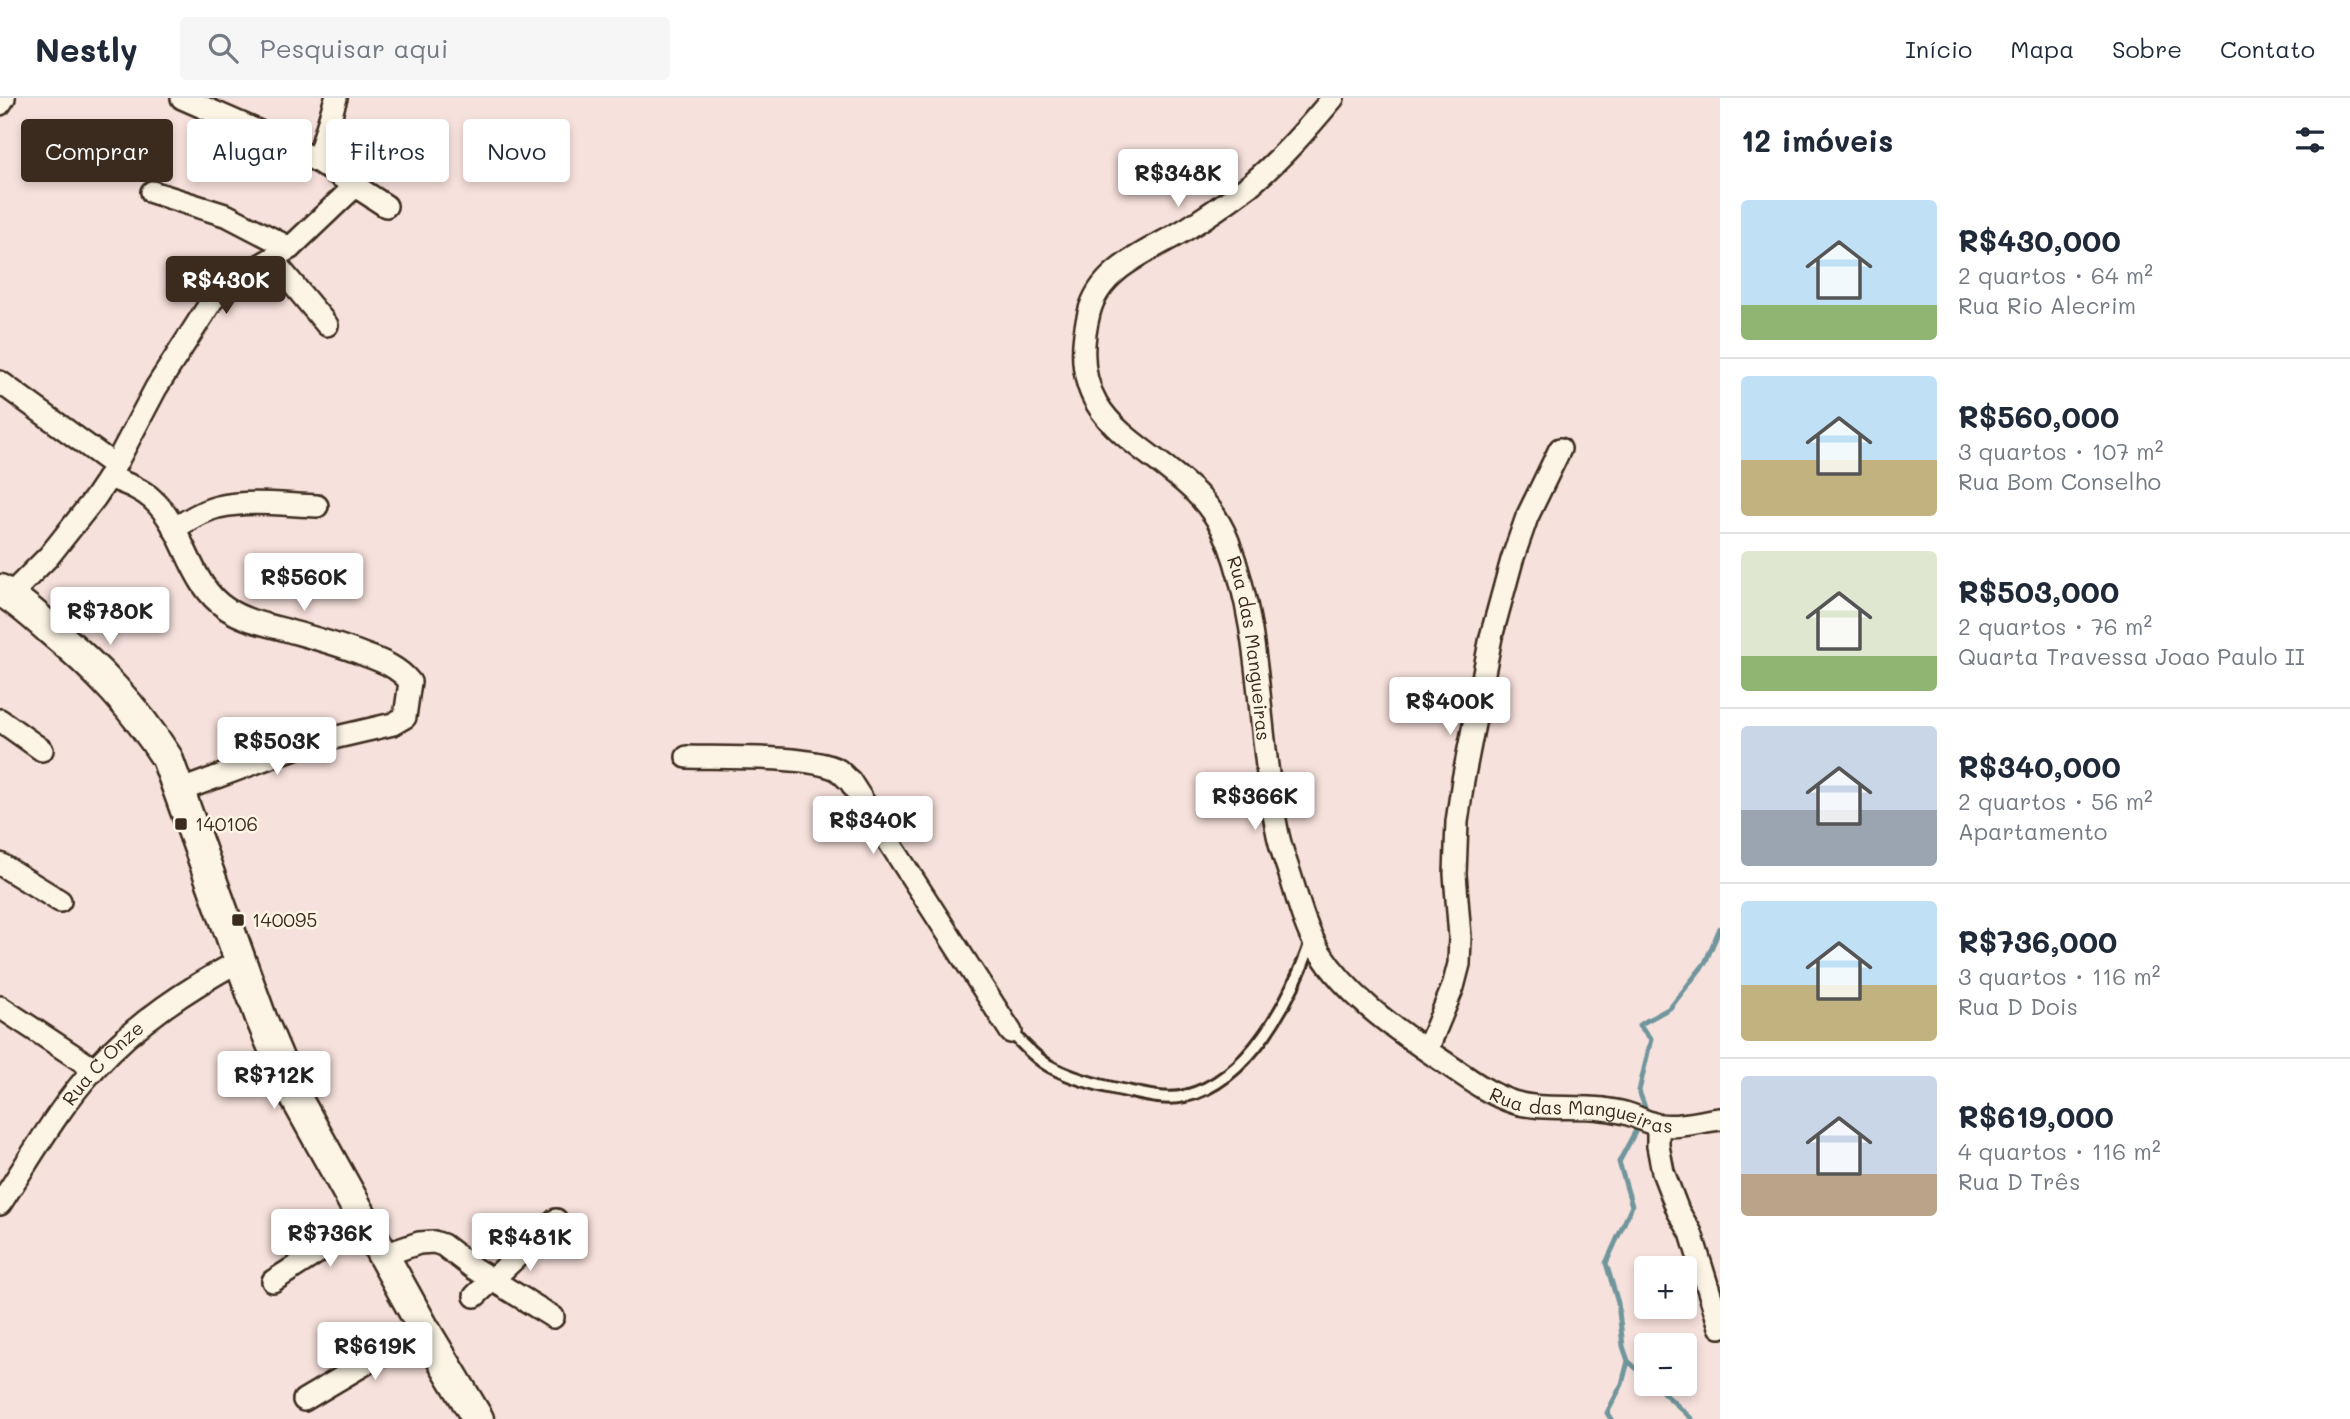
<!DOCTYPE html>
<html lang="pt">
<meta charset="utf-8">
<style>
:root{--surface:#fff;--page:#f6f6f7;--text:#1f2937;--muted:#747a83;--line:#e0e1e3;--accent:#3b2a1e}
body{margin:0;font-family:Mali,sans-serif;background:var(--page);color:var(--text);height:100vh;display:flex;flex-direction:column;font-size:26px;white-space:nowrap}
*{box-sizing:border-box;margin:0}
p{font-size:23px;color:var(--muted)}
.icon{flex:none;width:38px;height:38px;fill:none;stroke:currentColor;stroke-width:2;stroke-linecap:round;stroke-linejoin:round}
.map{position:relative;flex:1;overflow:hidden}
.details{display:flex;flex-direction:column;background:var(--surface);width:630px}
.details>*{flex:none}
.hud{position:absolute;left:21px;top:21px;width:665px;height:63px;display:flex;gap:14px}
.buttons{position:absolute;left:1634px;top:1158px;display:grid;gap:14px}
.buttons a{display:grid;place-items:center;width:63px;height:63px;border-radius:7px;background:var(--surface);box-shadow:0 4px 10px #0003;font-size:35px}
.price{position:absolute;translate:-50% -60px;padding:0 16px;border-radius:7px;background:#fff;color:#222;font-size:23px;line-height:46px;filter:drop-shadow(0 2px 4px #0008)}
.price::after{content:'';position:absolute;left:50%;top:42px;width:21px;height:16px;margin-left:-10px;background:inherit;clip-path:polygon(0 0,100% 0,50% 100%)}
.price.selected{background:var(--accent);color:#fff}
ul{padding:0;list-style:none}
li{display:flex;align-items:center;gap:21px;height:175px;padding:0 21px}
li+li{border-top:2px solid var(--line)}
li span{display:grid;place-items:center;flex:none;width:196px;height:140px;border-radius:7px;color:#555}
li>.icon{margin-inline-start:auto}
span .icon{width:84px;height:84px;fill:#fffc;stroke-width:1}
li b{font-size:30px}
h2{display:flex;justify-content:space-between;align-items:center;height:84px;padding:0 21px;font-size:30px}
.tag{padding:0 24px;border-radius:7px;background:var(--surface);box-shadow:0 4px 10px #0003;font-size:24px;line-height:63px}
.tag.selected{background:var(--accent);color:#fff}
header{display:flex;align-items:center;gap:42px;box-sizing:border-box;height:98px;padding:0 35px;background:var(--surface);border-bottom:2px solid var(--line)}
header strong{font-size:33px}
nav{display:flex;gap:38px;margin-inline-start:auto;font-size:24px}
.search{width:490px;height:63px;background:var(--page);display:flex;align-items:center;gap:18px;box-sizing:border-box;padding:0 24px;border-radius:7px;color:var(--muted);font-size:26px}
main{display:flex;flex:1;min-height:0}
.map>svg:first-child{display:block}
.lines{fill:none;stroke-linecap:round;stroke-linejoin:round}
.stream{stroke:#6f969c;stroke-width:5}
.lane-casing{stroke:#3b2a1e;stroke-width:16}
.street-casing{stroke:#3b2a1e;stroke-width:26}
.secondary-casing{stroke:#3b2a1e;stroke-width:35}
.lane{stroke:#fcf5e5;stroke-width:10}
.street{stroke:#fcf5e5;stroke-width:21}
.secondary{stroke:#fcf5e5;stroke-width:30}
.poi-dot{fill:#3b2a1e;stroke:#fcf5e5;stroke-width:2.5}
.labels{text-anchor:middle;stroke-width:5;stroke-linejoin:round;paint-order:stroke}
.street-label{font-size:19px;fill:#3b2a1e;stroke:#fcf5e5}
.poi-label{font-size:19px;fill:#3b2a1e;stroke:#fcf5e5;text-anchor:start}
</style>
<header>
<strong>Nestly</strong>
<div class="search"><svg class="icon" aria-label="search" viewBox="0 0 24 24"><circle cx="10" cy="10" r="6"/><path d="M15 15l6 6"/></svg>Pesquisar aqui</div>
<nav><a>Início</a><a>Mapa</a><a>Sobre</a><a>Contato</a></nav>
</header>
<main>
<div class="map">
<svg width="1720" height="1321" viewBox="0 0 1720 1321">
<rect width="100%" height="100%" fill="#f7e1dc"/>
<filter id="ink" filterUnits="userSpaceOnUse"><feTurbulence type="fractalNoise" baseFrequency=".0143" numOctaves="2"/><feDisplacementMap in="SourceGraphic" scale="14" xChannelSelector="R" yChannelSelector="G"/><feConvolveMatrix kernelMatrix="1 2 1 2 8 2 1 2 1" color-interpolation-filters="sRGB"/></filter>
<g filter="url(#ink)">
<g class="lines">
<path class="stream" d="M1646,1012L1639,993L1651,941L1639,927L1670,910L1705,865L1720,830
M1635,1034L1619,1064L1632,1108L1606,1165L1618,1205L1623,1248L1628,1263L1647,1280
M1654,1286L1692,1321
M1611,1321L1607,1315L1622,1286L1628,1263"/>
<defs>
<path id="lane" d="M1011,934C1023,946 1036,961 1051,969C1073,981 1097,987 1122,992C1141,996 1165,1003 1185,998C1249,983 1291,901 1311,844"/>
<g id="street">
<path d="M182,0L276,41L317,63L386,108"/>
<path id="s1" d="M1333,0C1307,31 1281,61 1250,87C1230,102 1209,117 1188,130C1151,153 1100,169 1089,215C1055,351 1190,345 1228,443C1263,535 1257,637 1277,732C1280,750 1287,766 1292,783C1299,806 1306,832 1319,853C1347,897 1392,929 1435,958C1460,974 1485,995 1513,1004C1541,1013 1574,1007 1603,1011C1610,1012 1618,1013 1625,1015C1637,1018 1648,1026 1660,1027C1680,1030 1701,1023 1720,1021"/>
<path d="M0,6L4,0"/>
<path d="M317,63L336,0"/>
<path d="M152,94L228,118L290,150"/>
<path d="M272,161L327,227"/>
<path d="M0,284L114,367"/>
<path d="M109,379C124,385 140,390 152,401C186,431 188,486 227,511C244,522 263,526 282,531C310,539 338,546 365,557C382,563 398,569 410,584L405,619L393,626L303,647L179,693"/>
<path d="M174,431C188,422 202,413 218,409C249,402 285,407 317,408"/>
<path d="M9,498L49,458L95,400L109,379L156,290L213,201L242,178L290,150L355,88"/>
<path d="M0,622L42,652"/>
<path d="M687,659C720,660 812,657 838,672C842,675 846,680 850,683L1011,934"/>
<path d="M0,766L60,803"/>
<path d="M0,909L94,971"/>
<path d="M1427,952L1453,889L1459,866L1460,839L1455,776L1457,724L1463,682L1491,539L1512,462L1527,419L1560,351"/>
<path d="M1658,1027V1048L1663,1074L1678,1113L1691,1135L1720,1229"/>
<path id="s2" d="M0,1106C30,1061 58,1010 95,970C137,924 187,891 241,862"/>
<path d="M384,1157L419,1145L434,1144L443,1147L473,1170L553,1219"/>
<path d="M273,1183L365,1124"/>
<path d="M475,1198L556,1122"/>
<path d="M304,1302L424,1231"/>
</g>
<path id="secondary" d="M0,492C19,503 35,518 51,532C98,571 134,609 167,660L261,920L291,991L424,1231L478,1321"/>
</defs>
<use href="#lane" class="lane-casing"/>
<use href="#street" class="street-casing"/>
<use href="#secondary" class="secondary-casing"/>
<use href="#lane" class="lane"/>
<use href="#street" class="street"/>
<use href="#secondary" class="secondary"/>
</g>
</g>
<g class="poi-dot">
<rect x="174" y="719" width="14" height="14" rx="3.5"/>
<rect x="231" y="815" width="14" height="14" rx="3.5"/>
</g>
<g class="labels">
<g class="street-label">
<text dy="7" stroke="none"><textPath href="#s1" startOffset="726">Rua das Mangueiras</textPath></text>
<text dy="7" stroke="none"><textPath href="#s2" startOffset="175">Rua C Onze</textPath></text>
<text dy="7" stroke="none"><textPath href="#s1" startOffset="1356">Rua das Mangueiras</textPath></text>
</g>
<g class="poi-label">
<text x="195" y="733">140106</text>
<text x="252" y="829">140095</text>
</g>
</g>
</svg>
<div class="buttons">
<a>+</a>
<a>−</a>
</div>
<b class="price" style="left:1178px;top:111px">R$348K</b>
<b class="price selected" style="left:226px;top:218px">R$430K</b>
<b class="price" style="left:304px;top:515px">R$560K</b>
<b class="price" style="left:110px;top:549px">R$780K</b>
<b class="price" style="left:1450px;top:639px">R$400K</b>
<b class="price" style="left:277px;top:679px">R$503K</b>
<b class="price" style="left:1255px;top:734px">R$366K</b>
<b class="price" style="left:873px;top:758px">R$340K</b>
<b class="price" style="left:274px;top:1013px">R$712K</b>
<b class="price" style="left:330px;top:1171px">R$736K</b>
<b class="price" style="left:530px;top:1175px">R$481K</b>
<b class="price" style="left:375px;top:1284px">R$619K</b>
<div class="hud">
<a class="tag selected">Comprar</a>
<a class="tag">Alugar</a>
<a class="tag">Filtros</a>
<a class="tag">Novo</a>
</div>
</div>
<section class="details">
<h2>12 imóveis<svg class="icon" aria-label="filters" viewBox="0 0 24 24"><path d="M4 7h16M4 17h16"/><circle cx="9" cy="7" r="2"/><circle cx="15" cy="17" r="2"/></svg></h2>
<ul>
<li><span style="background:linear-gradient(#bfe0f5 75%,#8fb573 0)"><svg class="icon" aria-label="home" viewBox="0 0 24 24"><path d="M3 11l9-7 9 7M6 9v11h12V9"/></svg></span><div><b>R$430,000</b><p>2 quartos · 64 m²</p><p>Rua Rio Alecrim</p></div></li>
<li><span style="background:linear-gradient(#bfe0f5 60%,#c2b280 0)"><svg class="icon" aria-label="home" viewBox="0 0 24 24"><path d="M3 11l9-7 9 7M6 9v11h12V9"/></svg></span><div><b>R$560,000</b><p>3 quartos · 107 m²</p><p>Rua Bom Conselho</p></div></li>
<li><span style="background:linear-gradient(#dfe7d0 75%,#8fb573 0)"><svg class="icon" aria-label="home" viewBox="0 0 24 24"><path d="M3 11l9-7 9 7M6 9v11h12V9"/></svg></span><div><b>R$503,000</b><p>2 quartos · 76 m²</p><p>Quarta Travessa Joao Paulo II</p></div></li>
<li><span style="background:linear-gradient(#c9d6e8 60%,#9aa5b1 0)"><svg class="icon" aria-label="home" viewBox="0 0 24 24"><path d="M3 11l9-7 9 7M6 9v11h12V9"/></svg></span><div><b>R$340,000</b><p>2 quartos · 56 m²</p><p>Apartamento</p></div></li>
<li><span style="background:linear-gradient(#bfe0f5 60%,#c2b280 0)"><svg class="icon" aria-label="home" viewBox="0 0 24 24"><path d="M3 11l9-7 9 7M6 9v11h12V9"/></svg></span><div><b>R$736,000</b><p>3 quartos · 116 m²</p><p>Rua D Dois</p></div></li>
<li><span style="background:linear-gradient(#c9d6e8 70%,#b9a48a 0)"><svg class="icon" aria-label="home" viewBox="0 0 24 24"><path d="M3 11l9-7 9 7M6 9v11h12V9"/></svg></span><div><b>R$619,000</b><p>4 quartos · 116 m²</p><p>Rua D Três</p></div></li>
</ul>
</section>
</main>
